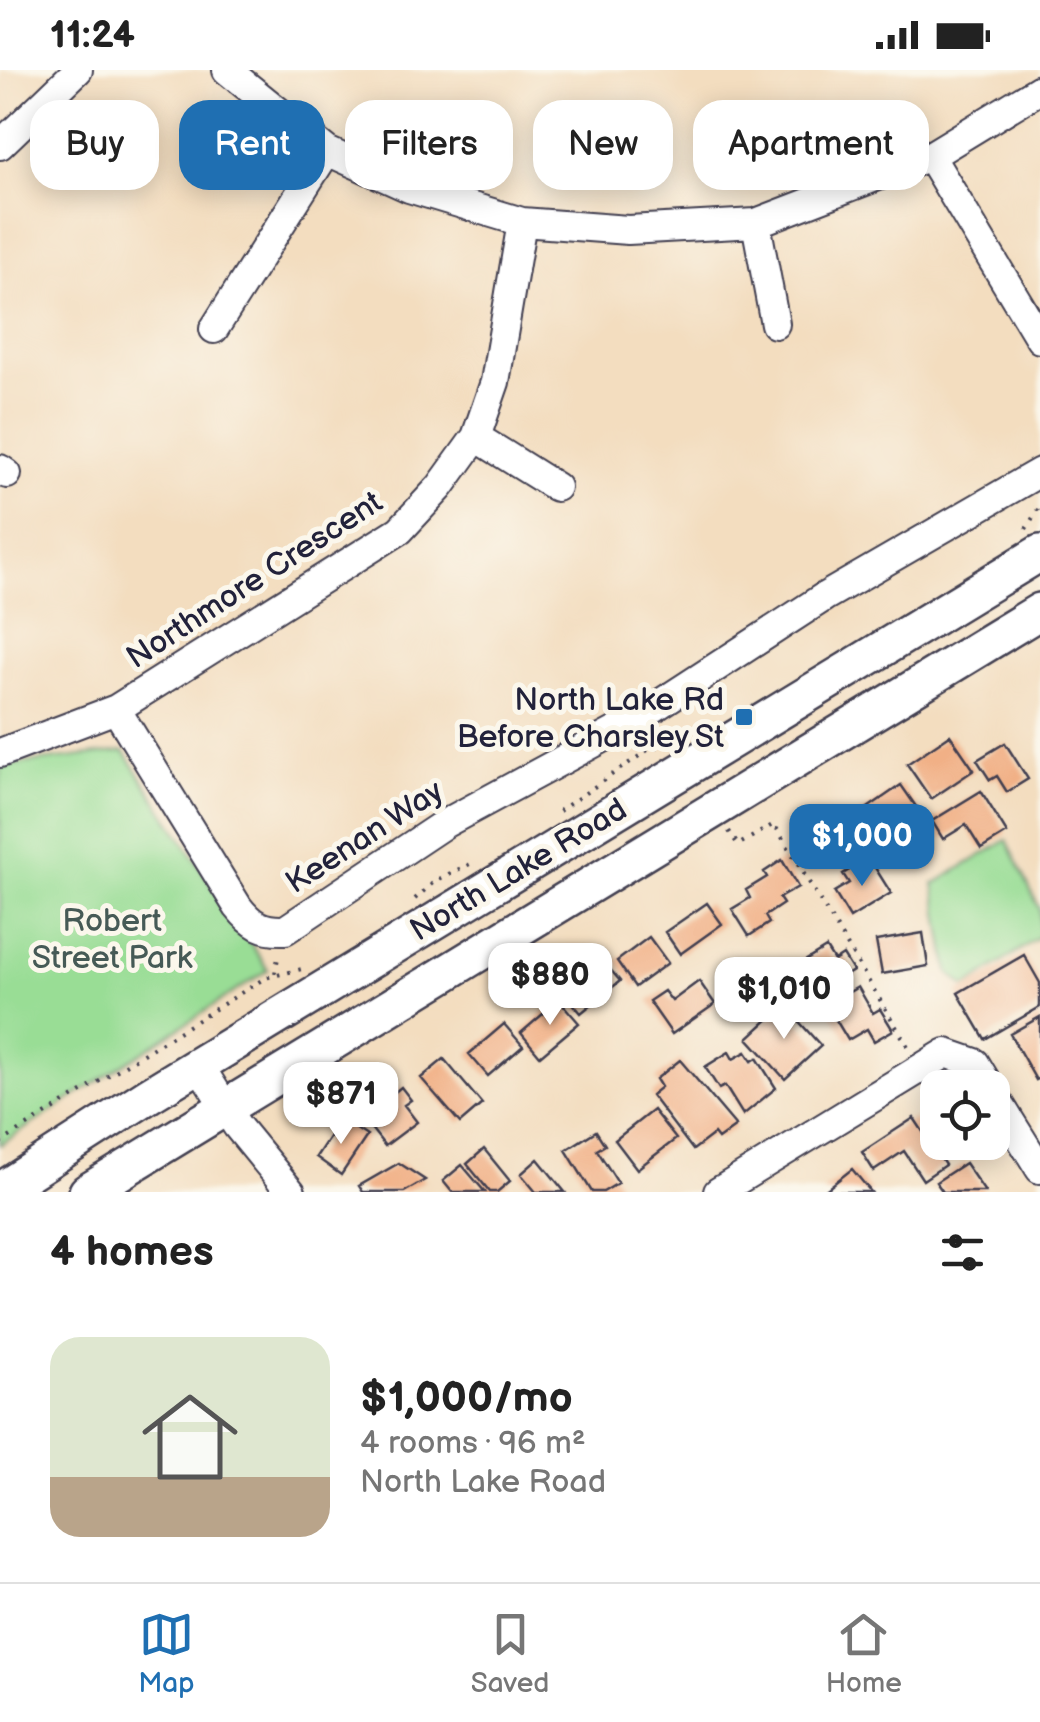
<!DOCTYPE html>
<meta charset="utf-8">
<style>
:root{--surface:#fff;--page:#f6f6f6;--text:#222;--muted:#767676;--line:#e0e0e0;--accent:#1f6fb2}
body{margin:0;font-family:"Balsamiq Sans",sans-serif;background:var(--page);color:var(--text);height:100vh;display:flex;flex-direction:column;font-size:38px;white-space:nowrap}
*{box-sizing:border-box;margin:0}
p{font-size:32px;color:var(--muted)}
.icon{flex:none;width:55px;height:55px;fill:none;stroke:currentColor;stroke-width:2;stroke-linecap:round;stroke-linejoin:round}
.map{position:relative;height:1122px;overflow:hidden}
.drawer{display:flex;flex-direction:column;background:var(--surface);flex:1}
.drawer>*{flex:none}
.top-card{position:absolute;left:30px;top:30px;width:980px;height:90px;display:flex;gap:20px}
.buttons{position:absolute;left:920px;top:1000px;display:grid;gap:20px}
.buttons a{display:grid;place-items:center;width:90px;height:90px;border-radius:20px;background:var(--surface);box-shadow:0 5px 25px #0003;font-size:50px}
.price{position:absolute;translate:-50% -85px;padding:0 22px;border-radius:20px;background:#fff;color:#222;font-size:32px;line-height:65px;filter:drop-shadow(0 2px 5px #0008)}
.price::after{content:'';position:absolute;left:50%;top:60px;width:30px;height:22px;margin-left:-15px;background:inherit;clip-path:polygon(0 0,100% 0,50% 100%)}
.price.active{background:var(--accent);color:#fff}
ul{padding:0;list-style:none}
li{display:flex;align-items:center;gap:30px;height:250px;padding:0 50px}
li span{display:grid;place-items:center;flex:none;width:280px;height:200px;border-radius:30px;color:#555}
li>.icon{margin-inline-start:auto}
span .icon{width:120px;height:120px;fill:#fffc;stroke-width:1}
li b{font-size:42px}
h2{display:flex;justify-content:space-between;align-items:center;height:120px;padding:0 50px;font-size:42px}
.pill{padding:0 35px;border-radius:30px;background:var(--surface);box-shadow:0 5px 25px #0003;font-size:35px;line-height:90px}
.pill.active{background:var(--accent);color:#fff}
.status{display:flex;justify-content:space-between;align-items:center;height:70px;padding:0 50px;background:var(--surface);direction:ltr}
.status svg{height:28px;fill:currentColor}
.tabs{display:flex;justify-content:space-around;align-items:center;height:140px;border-top:2px solid var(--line);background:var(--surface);font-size:28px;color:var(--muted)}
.tabs a{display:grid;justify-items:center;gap:5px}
.tabs .active{color:var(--accent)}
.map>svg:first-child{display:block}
.green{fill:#99dd95;stroke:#5e8068;stroke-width:2.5}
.building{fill:#f1b086}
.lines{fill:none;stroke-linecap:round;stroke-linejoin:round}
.minor-casing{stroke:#413e4f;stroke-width:32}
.major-casing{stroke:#413e4f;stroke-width:40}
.path{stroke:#413e4f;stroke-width:4;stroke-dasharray:2.5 8;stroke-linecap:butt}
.minor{stroke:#fff;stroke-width:28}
.major{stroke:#fff;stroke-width:35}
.poi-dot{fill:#1f6fb2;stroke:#fbf7ec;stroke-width:4}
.labels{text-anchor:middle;stroke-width:10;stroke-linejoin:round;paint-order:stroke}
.street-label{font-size:32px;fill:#22223b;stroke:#fbf7ec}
.poi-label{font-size:32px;fill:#22223b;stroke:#fbf7ec;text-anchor:end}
.park-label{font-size:32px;fill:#465a56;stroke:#fbf7ec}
</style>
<div class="status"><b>11:24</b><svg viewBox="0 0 49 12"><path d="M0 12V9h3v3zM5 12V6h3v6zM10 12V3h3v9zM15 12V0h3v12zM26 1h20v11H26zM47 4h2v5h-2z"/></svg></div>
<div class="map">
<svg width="1040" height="1122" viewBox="0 0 1040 1122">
<rect width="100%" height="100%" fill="#fbf7ec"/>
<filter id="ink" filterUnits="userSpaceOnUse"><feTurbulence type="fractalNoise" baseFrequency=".01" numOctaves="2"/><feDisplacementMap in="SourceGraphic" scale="20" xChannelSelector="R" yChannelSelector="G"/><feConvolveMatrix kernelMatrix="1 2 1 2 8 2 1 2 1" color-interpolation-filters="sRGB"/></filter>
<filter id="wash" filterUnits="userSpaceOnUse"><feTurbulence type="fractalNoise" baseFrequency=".0048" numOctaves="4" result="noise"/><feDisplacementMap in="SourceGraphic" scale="40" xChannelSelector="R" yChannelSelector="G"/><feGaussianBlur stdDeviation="2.25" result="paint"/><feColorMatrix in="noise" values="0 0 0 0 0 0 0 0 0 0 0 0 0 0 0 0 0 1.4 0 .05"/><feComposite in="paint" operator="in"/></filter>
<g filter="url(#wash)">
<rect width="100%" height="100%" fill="#f3ddbf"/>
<path class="green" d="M124,681L268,900L0,1075V696Z
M1007,770L1040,840V866L966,917L949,903L934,814Z"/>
<g id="blocks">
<path class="building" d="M950,665L974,700L931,729L907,694Z
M1005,673L1028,709L1007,722L997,706L990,710L977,690Z
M901,715L926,751L905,765L896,751L874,766L859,744Z
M981,721L1007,763L981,779L966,755L943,769L932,751Z
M821,745L832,762L846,753L858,770L823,794L799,759Z
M869,788L891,823L850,848L834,822L849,813L843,804Z
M782,790L798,817L779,828L783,834L765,846L769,853L749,866L732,839L750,828L746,820L767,807L764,802Z
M707,833L722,854L680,884L665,862Z
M923,863L928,896L882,904L876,871Z
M649,867L668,893L635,917L617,891Z
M826,878L834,891L843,885L853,901L812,926L805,914L789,924L779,907Z
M1024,885L1040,913V937L985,969L958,923Z
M604,892L620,911L581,943L565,924Z
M699,911L715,934L672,964L649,931L664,921L672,931Z
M858,917L873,943L880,939L893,960L874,971L867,959L848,970L827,935Z
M559,930L579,953L540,986L521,963Z
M784,935L821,976L785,1009L748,968Z
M1040,947V1008L1036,1010L1010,964Z
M504,954L523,976L488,1006L469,984Z
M729,982L733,989L746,982L752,991L757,988L776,1018L743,1045L725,1016L719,1019L705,997Z
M444,989L482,1034L460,1053L421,1008Z
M680,990L736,1056L718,1069L714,1064L693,1080L651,1025L661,1017L656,1009Z
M401,1017L411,1030L404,1035L417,1052L385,1076L363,1048Z
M653,1040L676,1069L637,1099L615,1070Z
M914,1048L945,1095L923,1110L904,1081L874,1101L862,1082Z
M341,1049L367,1066L341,1105L316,1087Z
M596,1061L605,1075L597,1080L618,1113L603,1122H592L566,1080Z
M484,1079L510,1111L497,1122H490L467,1094Z
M538,1089L565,1122H536L521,1104Z
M399,1093L425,1110L404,1122H363L359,1116Z
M965,1093L985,1122H943L936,1112Z
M462,1095L485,1122H452L443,1111Z
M852,1099L871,1122H823Z"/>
</g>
</g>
<g filter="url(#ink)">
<use href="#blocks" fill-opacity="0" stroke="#413e4f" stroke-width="2.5"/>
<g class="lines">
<defs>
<path id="minor" d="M227,0L327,81L409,118L522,152L628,160L756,153L930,86L1040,19
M0,75L78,0
M930,86L1040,269
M756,153L775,254
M214,259L327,81
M476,367L556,417
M0,399L7,404
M116,639L238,837C252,855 263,861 285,860L444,754L629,654L824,527L1040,402
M0,683L116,639L400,460L440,417L476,367L495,312L522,152
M199,995L237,1056L291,1122
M992,1022L1040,1099
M718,1122L946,983L975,993L990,1018"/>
<path id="major" d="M0,1121L149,1025L1040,483
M87,1122L1040,541"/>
</defs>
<use href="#minor" class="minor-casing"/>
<use href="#major" class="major-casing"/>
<path class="path" d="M1026,459L1040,436
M559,741L648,680L669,674
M729,761L738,775L774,754L909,978
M415,829L436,810L474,792
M275,903L279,883
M0,1073L265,908L302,899"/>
<use href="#minor" class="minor"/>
<use href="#major" class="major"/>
</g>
</g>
<rect class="poi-dot" x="734" y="637" width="20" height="20" rx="5"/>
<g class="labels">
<g class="street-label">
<text transform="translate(254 509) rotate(-33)" y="11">Northmore Crescent</text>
<text transform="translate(364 766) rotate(-33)" y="11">Keenan Way</text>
<text transform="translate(518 799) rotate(-31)" y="11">North Lake Road</text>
</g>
<g class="poi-label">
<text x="724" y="640">North Lake Rd<tspan x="724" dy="37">Before Charsley St</tspan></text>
</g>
<g class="park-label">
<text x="112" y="861">Robert<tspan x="112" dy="37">Street Park</tspan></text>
</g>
</g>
</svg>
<div class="buttons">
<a><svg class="icon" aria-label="locate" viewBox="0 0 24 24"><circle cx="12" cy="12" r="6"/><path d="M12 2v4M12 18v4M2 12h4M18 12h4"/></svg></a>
</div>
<b class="price active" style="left:862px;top:819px">$1,000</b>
<b class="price" style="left:550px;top:958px">$880</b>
<b class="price" style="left:784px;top:972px">$1,010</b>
<b class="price" style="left:341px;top:1077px">$871</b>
<div class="top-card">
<a class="pill">Buy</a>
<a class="pill active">Rent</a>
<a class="pill">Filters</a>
<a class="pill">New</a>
<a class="pill">Apartment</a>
</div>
</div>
<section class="drawer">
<h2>4 homes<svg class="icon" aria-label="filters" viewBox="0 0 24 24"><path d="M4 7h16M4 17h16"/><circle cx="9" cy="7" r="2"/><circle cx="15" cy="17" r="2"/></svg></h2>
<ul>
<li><span style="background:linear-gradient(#dfe7d0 70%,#b9a48a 0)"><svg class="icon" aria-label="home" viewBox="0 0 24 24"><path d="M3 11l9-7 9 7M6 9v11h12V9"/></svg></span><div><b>$1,000/mo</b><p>4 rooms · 96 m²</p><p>North Lake Road</p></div></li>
</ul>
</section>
<nav class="tabs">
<a class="active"><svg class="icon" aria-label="map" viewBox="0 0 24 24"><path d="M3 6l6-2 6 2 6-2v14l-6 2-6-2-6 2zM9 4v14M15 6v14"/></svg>Map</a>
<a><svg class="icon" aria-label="saved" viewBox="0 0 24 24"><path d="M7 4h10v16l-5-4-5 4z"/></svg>Saved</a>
<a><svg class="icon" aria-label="home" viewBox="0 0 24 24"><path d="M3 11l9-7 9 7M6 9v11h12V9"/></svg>Home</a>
</nav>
